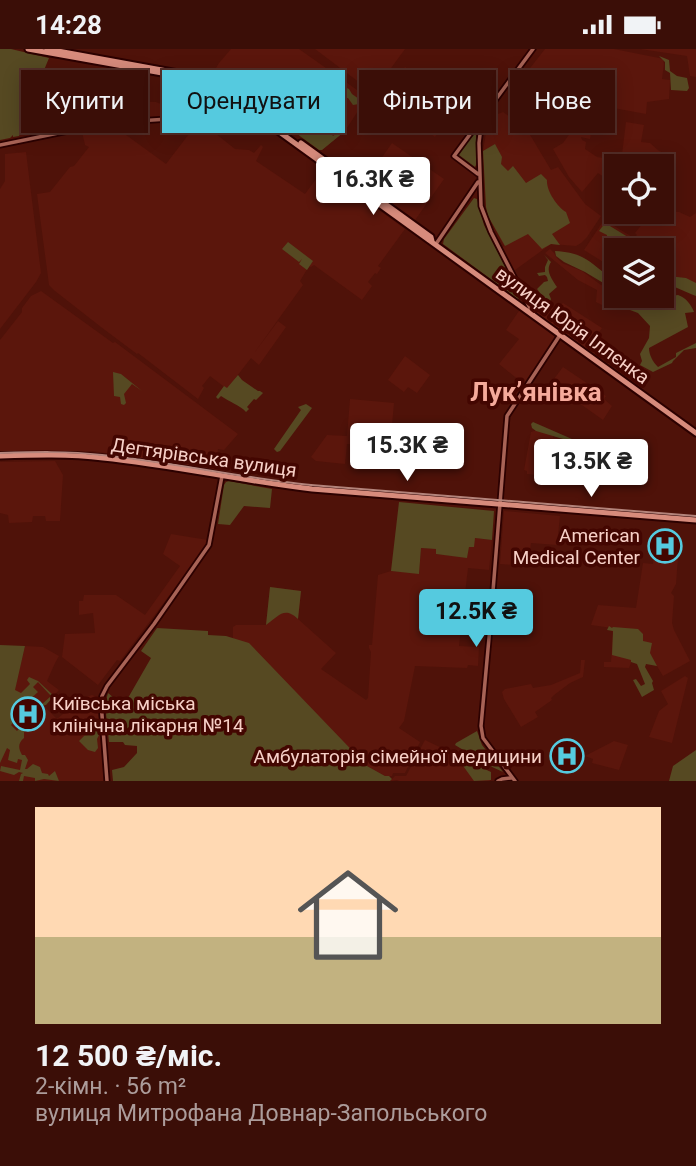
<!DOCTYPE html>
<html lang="uk">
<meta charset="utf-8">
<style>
:root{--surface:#3b0e07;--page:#421711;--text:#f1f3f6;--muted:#ac9c9b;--line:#542e28;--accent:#55cadf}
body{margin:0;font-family:Roboto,sans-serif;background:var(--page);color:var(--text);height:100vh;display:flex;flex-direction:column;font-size:26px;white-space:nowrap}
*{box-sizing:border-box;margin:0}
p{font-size:23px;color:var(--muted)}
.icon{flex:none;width:38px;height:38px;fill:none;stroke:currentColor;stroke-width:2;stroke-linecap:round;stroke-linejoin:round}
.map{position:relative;height:732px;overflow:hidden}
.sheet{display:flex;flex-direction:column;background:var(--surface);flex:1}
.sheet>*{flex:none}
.guide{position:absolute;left:21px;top:21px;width:654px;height:63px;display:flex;gap:14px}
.tools{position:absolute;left:604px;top:105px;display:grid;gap:14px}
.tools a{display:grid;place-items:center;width:70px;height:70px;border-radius:0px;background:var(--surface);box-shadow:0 4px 18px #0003,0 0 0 2px var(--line);font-size:35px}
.price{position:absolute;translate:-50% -60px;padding:0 16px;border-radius:7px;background:#fff;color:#222;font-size:23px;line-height:46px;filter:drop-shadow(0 2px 4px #0008)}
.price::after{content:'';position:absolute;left:50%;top:42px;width:21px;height:16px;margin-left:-10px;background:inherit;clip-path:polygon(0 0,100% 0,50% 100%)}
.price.current{background:var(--accent);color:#111}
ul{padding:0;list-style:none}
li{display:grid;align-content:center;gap:14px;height:371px;padding:0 35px}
li span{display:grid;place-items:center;height:217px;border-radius:0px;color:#555}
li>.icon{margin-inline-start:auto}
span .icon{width:126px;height:126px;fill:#fffc;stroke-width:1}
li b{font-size:30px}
.chip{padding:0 24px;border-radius:0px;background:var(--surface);box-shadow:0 4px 18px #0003,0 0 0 2px var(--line);font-size:24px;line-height:63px}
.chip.current{background:var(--accent);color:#111}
.status{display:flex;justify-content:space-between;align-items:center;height:49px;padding:0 35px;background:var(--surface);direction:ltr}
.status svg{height:19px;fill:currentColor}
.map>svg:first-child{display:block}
.built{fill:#5b160c}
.green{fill:#564922}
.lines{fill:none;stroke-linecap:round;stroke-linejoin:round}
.minor-casing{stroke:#2c0100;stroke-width:7}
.major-casing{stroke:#2c0100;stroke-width:9}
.minor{stroke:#a86356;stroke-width:3.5}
.major{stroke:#d78b7c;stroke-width:5}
.tram{stroke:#b4847b;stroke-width:2}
.labels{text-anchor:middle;stroke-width:7;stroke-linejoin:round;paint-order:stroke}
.street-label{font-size:19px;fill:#f7d0c7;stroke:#430601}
.poi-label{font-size:19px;fill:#f7d0c7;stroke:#430601;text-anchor:end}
.district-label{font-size:26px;font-weight:bold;fill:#f5aa9b;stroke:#430601}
</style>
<div class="status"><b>14:28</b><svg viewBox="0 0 49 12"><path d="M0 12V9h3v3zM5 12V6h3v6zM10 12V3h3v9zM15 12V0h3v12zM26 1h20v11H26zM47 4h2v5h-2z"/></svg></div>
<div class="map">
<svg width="696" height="732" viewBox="0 0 696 732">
<rect width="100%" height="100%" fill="#4f1209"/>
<path class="built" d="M231,0H299L367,48L345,82L322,101H319L213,24L219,14Z
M315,0H405L383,30L381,29L372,43Z
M545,0H614L659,9L663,10L664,15L662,30L670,31L669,50L647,53L646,65L619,60L612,59L611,62L514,44V38L517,31L524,21L527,23Z
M640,0H696V28L690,27L687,7Z
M405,18L430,36L425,45L451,65L435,88L382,50Z
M125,52L156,53L166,57V69L126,71Z
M494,62L498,65L503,63L510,68L517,64L551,121L558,118L585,155L601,167L587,188L581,194L576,197L551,195L515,221L513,222L501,199L504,197L488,167L486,158L483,102L488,72Z
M582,64L594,66L590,90L581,88L582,91L586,93L585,100L597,108L603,109L605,106L619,107L622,105L626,73L644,76L641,93L650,94L659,102L667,105L663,120L662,121V117L634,116L632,117H616V136L598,124L582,143L569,128L553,100L563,94L571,83H573L581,70Z
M64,65L67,80L29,87L27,86L32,69Z
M201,73L235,100L249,101L254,104L261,96L263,98L256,112L305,145L325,118L377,156L376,159L405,180L378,217L381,219L377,225L375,224L368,233L372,237L362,251L314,216L311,218L309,217L300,232L303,236L252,307L278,272L286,278L259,316L251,309L227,340L210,327L202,337L204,339L198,350L138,304L137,305L101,278L55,242L49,236L37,145L50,143L70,118L74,117L89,98L85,96L82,83L107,78L122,77V83L166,115L192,81Z
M392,94L444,130L413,174L383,151L397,133L376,117Z
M26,103L41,224L36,233L0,280V140L5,132V105Z
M662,162L679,163L690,168L696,164V239L684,240L669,237L675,241L673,245L660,247L645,253L643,251L631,253L625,249L622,253L610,252L607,257L602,256L596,253L597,241L578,231L545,204L550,200L554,204L556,208L562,214L582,222L601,236L611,239L616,234V247H662V201H616V221L584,201L604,171L634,189L637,186L635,184L650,165L655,169Z
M41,242L113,294L115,293L238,385L224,401L218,400L215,420L92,402H0V291L22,263V259L31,247Z
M544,249L554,261L563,254L602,279L586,301L536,264L532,257Z
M521,259L557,287L525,336L499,315L519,290L506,281Z
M405,307L430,326L417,344L408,338L404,343L388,331Z
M563,318L606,347L604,350L612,357L603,371L551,334Z
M350,350L394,354L390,399L347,395L345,415L316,412L311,408L327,386L347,387Z
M542,380L554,384L553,389L559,390L575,401L584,405L582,431L527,425V422L524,421L531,383Z
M55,412L63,426L60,472H46L45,467H33L32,473L9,474L8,466L0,464V413Z
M504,462L560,467L557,496L531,494L528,517L500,515Z
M171,485L208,491L207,496L120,612L117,611L98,636L62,608L65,585L95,584L93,564L79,566V552H83L84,546H116L145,566L180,517L163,505Z
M475,489L492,491L489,521L468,519L459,597L479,598L478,617L468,616L467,619L415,617L404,672L399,679L420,693L405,724H393L392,727H385L367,717L233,589V578L236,576H266L270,538L301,542L298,570L336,604L321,620L366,651L368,649L371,603L369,599V596H372L378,526L391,522L419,524L421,499L437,500L436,505L467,508L469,497Z
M654,500H665V507L678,508L676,535L671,544L674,547L672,574L674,581L690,612L663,627L657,617L632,611L629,619L604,618V613H611L613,585L612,579L591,576L598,556L636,559L643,514L653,515Z
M25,597L43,598L59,607L55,614L47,632L59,641L44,657L57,670L81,650L92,646L97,648L104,732H0V703Z
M581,611H585L583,628L570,634L554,646L551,649L552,651L535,663L538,668L521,678L504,650L502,643L505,640L531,635L533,639L551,636L580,624Z
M685,627L688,629L672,694L649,688L659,662L668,655L661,642Z
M425,691L452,704L451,707L463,710L491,723V731L489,732H399L397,731L390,732L395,727H406Z
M614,692L628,696L619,721L592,714L593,710L585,707Z"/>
<path class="green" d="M0,0H11L49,9L35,43L30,44L27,50L32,56L19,87L13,88V86L10,89L0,91Z
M659,7L669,11L670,22L677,27L687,29L689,39L687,42L671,41L670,24L665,21V13Z
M334,33L349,40L352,45L359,50V55L353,56L348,49H339L326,44Z
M271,50L284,55V50L311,60L313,61L311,65L314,67L318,65L333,87L337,84L335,80L337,82L341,78L344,83L322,101H319L263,60Z
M474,85L476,86V116L475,118L459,106V103Z
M495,95L502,108L501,115L508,122L513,117L526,134L541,125L547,131C546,141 557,158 566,163L570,174L552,185L560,196L551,195L542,200L528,185L505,197L488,167L486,158L483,102Z
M474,149L477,150L484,176L521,248L518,250L443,195L444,190Z
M605,174L636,193L632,201H629L607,188V186L599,182Z
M288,193L313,212L307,221L299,215L302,210L299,213L282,200Z
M555,202C583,204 586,210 607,226L603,233L605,235L585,223L564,213L556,207Z
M544,206L551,213C545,222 552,230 557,238L549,245L551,250L549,255L537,240L544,233L548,232L547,228L545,226L539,227L537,224L545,223V218L548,211Z
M666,224L668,227L686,229L696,234V247C685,243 673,235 662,236V228Z
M678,246C686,249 691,255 694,263L685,264L688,278L649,299C649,306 653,313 658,318L676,308V304L696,294V299L684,301L673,312L672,314L653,323L640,316L642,312L640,305L649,289L650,277L638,264L622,258L621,256L625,251L631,255L642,252L643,255L663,248Z
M113,323L121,325L142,342L132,335L124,345L126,354L124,356L121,355L120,348L114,347Z
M238,326L242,331L258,342H260L263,344L256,351L254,350L247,358L249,360L246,363C240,356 229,353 221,347L218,350L216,348L224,337L227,339Z
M306,355L312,359L280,402L277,403L274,400L301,361L298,358Z
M533,373L572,390L571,397L588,406L610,421C599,421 578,408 570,399C567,396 565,392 563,390L536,382L532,379L531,375Z
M229,432L272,440L270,459L244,457L230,476L218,475L224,436L226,433Z
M399,453L494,462L492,491L475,489L474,498H469L467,509L436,505V500L421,499L419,525L391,522Z
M270,538L301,542L298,570C284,557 279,567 266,576Z
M609,577L612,579L613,578L638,580L643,585V592L652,594L650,604L657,617L646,615L645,618L653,632L652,634L654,641L642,648L633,631L636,630L641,637L645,635L637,615L631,613V611L612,606L613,582L607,581Z
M157,579L208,582V586L226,587L249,594L367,717L385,727H389L392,730L390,732H113L112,721L124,718L137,704V697L125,696L123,693H109L105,655L108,644L114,649H128L151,609L141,602Z
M0,596L25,597L15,641L21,644L30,635L27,631L29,628L38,632L54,647L46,656L40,657L51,647L38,633L33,638L38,643L27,653L42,665L32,675L25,671L28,669L30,670L34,665L27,659L11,676L17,682L24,674L30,677L24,683V689C18,694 18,699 22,706H25L28,711L25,720H27L33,715L40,718L42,724L48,725L49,727L55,722L59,732L44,730L35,732V729L24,727L23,732H19L21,725L23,724L19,723L14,726L0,722L1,717L20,721L22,711L18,710L17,714L8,711L10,701L7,699L0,714Z
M92,672L100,673L101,677L97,681L99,686L97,690L98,699L95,703L88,701L79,692L90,681L91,677L86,673Z
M477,682L482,696L503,723L464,705L465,702L455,696L456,694Z
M696,701V732H669L673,717Z
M463,710L491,723V731L474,732L461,714Z"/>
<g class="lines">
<defs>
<path id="minor" d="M233,51L234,66
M482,69L479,94L481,157L491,183L533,265
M0,96L107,74L260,64
M478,125L454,107L533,0
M436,195L478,133
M107,732L101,653L102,647L107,637L154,575L209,496L222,427
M498,732L502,730L511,729
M515,732L483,689L481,677L491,567L507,367L560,286"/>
<path id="major" d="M28,0L179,27L207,35L224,43L696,384
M47,0L200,28L228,41L256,61
M301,94L431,188L432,192
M0,407C34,406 69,405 103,409C173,416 242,432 312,440L696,471"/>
</defs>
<use href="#minor" class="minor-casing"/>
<use href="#major" class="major-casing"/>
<use href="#minor" class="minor"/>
<use href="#major" class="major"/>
<path class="tram" d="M0,404C34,403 68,402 102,406C172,413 241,429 311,436L696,467"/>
</g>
<defs>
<symbol id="hospital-ring" viewBox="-11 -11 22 22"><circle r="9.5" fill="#430601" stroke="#55cadf" stroke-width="1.5"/><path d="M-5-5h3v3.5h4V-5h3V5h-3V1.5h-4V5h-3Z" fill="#55cadf"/></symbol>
</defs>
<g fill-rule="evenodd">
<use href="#hospital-ring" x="646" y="478" width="38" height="38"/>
<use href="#hospital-ring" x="9" y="646" width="38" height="38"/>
<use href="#hospital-ring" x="548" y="688" width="38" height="38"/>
</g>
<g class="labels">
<g class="street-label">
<text transform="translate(573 276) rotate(36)" y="7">вулиця Юрія Іллєнка</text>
<text transform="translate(204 408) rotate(8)" y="7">Дегтярівська вулиця</text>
</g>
<g class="poi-label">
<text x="640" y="493">American<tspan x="640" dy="22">Medical Center</tspan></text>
<text x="52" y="661" text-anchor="start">Київська міська<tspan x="52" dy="22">клінічна лікарня №14</tspan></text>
<text x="542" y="714">Амбулаторія сімейної медицини</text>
</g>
<g class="district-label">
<text x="536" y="352">Лукʼянівка</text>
</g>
</g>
</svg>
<div class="tools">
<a><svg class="icon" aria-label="locate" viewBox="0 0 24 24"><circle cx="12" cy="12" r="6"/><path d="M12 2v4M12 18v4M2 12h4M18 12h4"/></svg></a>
<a><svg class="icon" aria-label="layers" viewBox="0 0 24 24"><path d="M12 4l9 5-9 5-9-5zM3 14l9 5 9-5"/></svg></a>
</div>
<b class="price" style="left:373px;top:168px">16.3K ₴</b>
<b class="price" style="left:407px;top:434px">15.3K ₴</b>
<b class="price" style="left:591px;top:450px">13.5K ₴</b>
<b class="price current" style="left:476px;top:600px">12.5K ₴</b>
<div class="guide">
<a class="chip">Купити</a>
<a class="chip current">Орендувати</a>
<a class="chip">Фільтри</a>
<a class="chip">Нове</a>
</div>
</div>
<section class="sheet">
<ul>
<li><span style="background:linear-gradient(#ffd9b3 60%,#c2b280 0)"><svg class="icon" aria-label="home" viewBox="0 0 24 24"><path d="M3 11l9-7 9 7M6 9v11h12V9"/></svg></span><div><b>12 500 ₴/міс.</b><p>2-кімн. · 56 m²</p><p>вулиця Митрофана Довнар-Запольського</p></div></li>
</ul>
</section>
